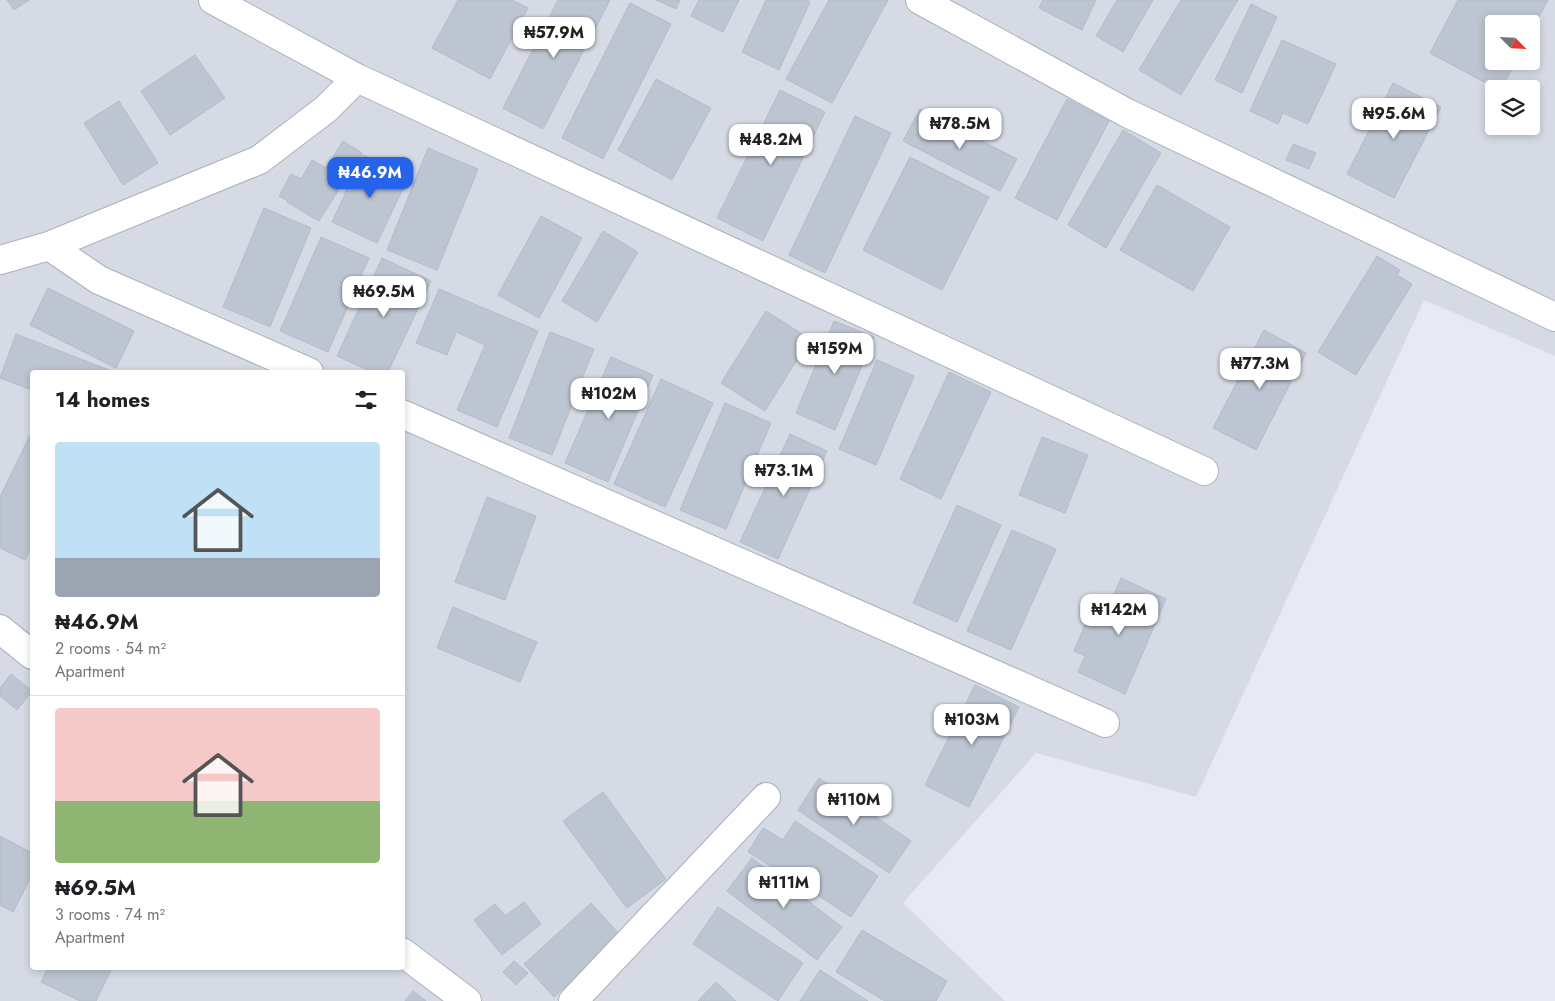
<!DOCTYPE html>
<meta charset="utf-8">
<style>
:root{--surface:#fff;--page:#f2f2f2;--text:#202124;--muted:#757577;--line:#e0e0e0;--accent:#2563eb}
body{margin:0;font-family:Jost,sans-serif;background:var(--page);color:var(--text);height:100vh;display:flex;flex-direction:column;font-size:19px;white-space:nowrap}
*{box-sizing:border-box;margin:0}
p{font-size:16px;color:var(--muted)}
.icon{flex:none;width:28px;height:28px;fill:none;stroke:currentColor;stroke-width:2;stroke-linecap:round;stroke-linejoin:round}
.map{position:relative;flex:1;overflow:hidden}
.sheet{position:absolute;left:30px;top:370px;width:375px;height:600px;display:flex;flex-direction:column;background:var(--surface);border-radius:5px;box-shadow:0 2px 8px #0003}
.sheet>*{flex:none}
.needle{width:32px;rotate:114deg}
.controls{position:absolute;left:1485px;top:15px;display:grid;gap:10px}
.controls a{display:grid;place-items:center;width:55px;height:55px;border-radius:5px;background:var(--surface);box-shadow:0 2px 8px #0003;font-size:25px}
.price{position:absolute;translate:-50% -42px;padding:0 11px;border-radius:10px;background:#fff;color:#222;font-size:16px;line-height:32px;filter:drop-shadow(0 1px 2px #0008)}
.price::after{content:'';position:absolute;left:50%;top:30px;width:15px;height:11px;margin-left:-8px;background:inherit;clip-path:polygon(0 0,100% 0,50% 100%)}
.price.active{background:var(--accent);color:#fff}
ul{padding:0;list-style:none}
li{display:grid;align-content:center;gap:10px;height:265px;padding:0 25px}
li+li{border-top:1px solid var(--line)}
li span{display:grid;place-items:center;height:155px;border-radius:5px;color:#555}
li>.icon{margin-inline-start:auto}
span .icon{width:90px;height:90px;fill:#fffc;stroke-width:1}
li b{font-size:21px}
h2{display:flex;justify-content:space-between;align-items:center;height:60px;padding:0 25px;font-size:21px}
.map>svg:first-child{display:block}
.residential{fill:#d5dae5;fill-rule:evenodd}
.building{fill:#bdc5d2;stroke:#b1bccc}
.lines{fill:none;stroke-linecap:round;stroke-linejoin:round}
.street-casing{stroke:#aab0bc;stroke-width:30}
.street{stroke:#fff;stroke-width:28}
</style>
<div class="map">
<svg width="1555" height="1001" viewBox="0 0 1555 1001">
<rect width="100%" height="100%" fill="#e7eaf2"/>
<path class="residential" d="M0,0H1555V356L1424,300L1196,797L1036,753L903,903L1005,1001H0ZM1494,24H1531V61H1494ZM1494,89H1531V126H1494ZM32,372H402V968H32Z"/>
<path class="building" d="M7,0H29L14,10Z
M458,0H512L528,8L490,79L432,48Z
M558,0H610L543,129L503,108Z
M656,0H680L676,9Z
M699,0H739L723,32L691,16Z
M766,0H807L810,2L779,70L742,52Z
M829,0H888L832,103L786,79Z
M1043,0H1096L1082,30L1039,8Z
M1117,0H1153L1123,52L1096,36Z
M1181,0H1238L1181,95L1139,70Z
M1458,0H1548L1531,32V24H1494V61H1516L1501,89H1497L1430,53Z
M630,3L671,24L603,159L562,138Z
M1251,4L1277,17L1242,93L1215,80Z
M1282,40L1336,64L1308,124L1283,113L1278,124L1250,111Z
M195,55L225,98L170,135L141,91Z
M656,79L711,108L672,180L618,150Z
M1393,83L1441,107L1394,198L1347,174Z
M780,90L825,112L763,241L717,218Z
M1067,99L1109,121L1057,220L1015,198Z
M119,101L158,163L123,185L84,123Z
M920,109L1017,159L1000,191L903,141Z
M855,116L891,133L825,273L789,255Z
M1123,130L1161,153L1106,248L1068,225Z
M343,141L362,153L319,221L287,202L288,201L279,196L291,174L301,179L312,160L326,168Z
M1293,144L1316,153L1309,169L1286,160Z
M428,148L478,169L437,270L387,250Z
M363,155L409,176L377,243L332,222Z
M910,157L989,197L942,290L863,250Z
M1157,185L1230,227L1193,291L1120,250Z
M264,208L311,228L270,327L223,307Z
M541,216L582,238L539,318L498,295Z
M603,231L638,252L597,322L562,301Z
M321,237L369,258L328,352L280,331Z
M1377,256L1400,270L1397,275L1412,284L1356,375L1318,352Z
M382,258L431,281L388,372H372L337,356Z
M48,288L134,331L116,368L30,325Z
M439,289L538,331L497,427L457,410L485,345L456,332L447,355L416,343Z
M766,311L810,339L765,411L721,383Z
M834,321L874,337L835,430L796,413Z
M1264,330L1306,353L1256,450L1213,428Z
M550,332L594,349L552,455L509,438Z
M16,334L109,370L108,372H32V390L0,378Z
M611,357L653,375L608,482L565,463Z
M877,360L914,376L876,465L839,449Z
M949,372L991,392L941,499L900,479Z
M661,379L713,403L665,507L614,484Z
M725,403L771,423L726,529L680,510Z
M32,431V546L25,560L0,548V497Z
M790,434L827,451L778,559L740,542Z
M1042,437L1088,455L1065,513L1019,495Z
M487,497L536,516L505,600L455,582Z
M957,505L1001,525L957,622L913,603Z
M1012,530L1056,549L1011,650L967,631Z
M1121,578L1166,599L1125,694L1078,672L1085,656L1074,651L1090,613L1104,617Z
M453,607L537,642L520,682L437,648Z
M11,674L32,691L17,710L0,696V688Z
M975,685L1019,707L969,807L925,785Z
M819,778L911,841L889,873L798,810Z
M603,792L666,879L627,908L563,821Z
M795,821L878,876L851,917L776,868L775,869L748,852L763,828L783,840Z
M0,836L32,853V875L13,912L0,905Z
M752,858L842,927L817,960L727,891Z
M524,902L541,924L502,955L474,920L495,904L505,916Z
M591,903L621,936L554,997L524,964Z
M718,907L803,963L778,1001L693,944Z
M862,930L947,981L936,1001H885L836,972Z
M514,961L528,973L516,985L503,972Z
M48,968H112L96,1001H80L41,982Z
M820,970L868,1001H800Z
M716,982L736,1001H698Z
M413,991L426,1001H405Z"/>
<g class="lines">
<defs>
<path id="street" d="M213,0L357,78L1204,471
M920,0L1127,113L1555,317
M49,246L99,280L309,372
M0,260L49,246L259,160L326,109L357,78
M402,414L1105,723
M0,629L32,655
M402,952L467,1001
M573,1001L766,797"/>
</defs>
<use href="#street" class="street-casing"/>
<use href="#street" class="street"/>
</g>
</svg>
<div class="controls">
<a><svg class="needle" viewBox="-14 -14 28 28"><path d="M0-13l5 13h-10z" fill="#e53935"/><path d="M0 13l5-13h-10z" fill="#757577"/></svg></a>
<a><svg class="icon" aria-label="layers" viewBox="0 0 24 24"><path d="M12 4l9 5-9 5-9-5zM3 14l9 5 9-5"/></svg></a>
</div>
<b class="price" style="left:554px;top:59px">₦57.9M</b>
<b class="price" style="left:1394px;top:140px">₦95.6M</b>
<b class="price" style="left:960px;top:150px">₦78.5M</b>
<b class="price" style="left:771px;top:166px">₦48.2M</b>
<b class="price active" style="left:370px;top:199px">₦46.9M</b>
<b class="price" style="left:384px;top:318px">₦69.5M</b>
<b class="price" style="left:835px;top:375px">₦159M</b>
<b class="price" style="left:1260px;top:390px">₦77.3M</b>
<b class="price" style="left:609px;top:420px">₦102M</b>
<b class="price" style="left:784px;top:497px">₦73.1M</b>
<b class="price" style="left:1119px;top:636px">₦142M</b>
<b class="price" style="left:972px;top:746px">₦103M</b>
<b class="price" style="left:854px;top:826px">₦110M</b>
<b class="price" style="left:784px;top:909px">₦111M</b>
<section class="sheet">
<h2>14 homes<svg class="icon" aria-label="filters" viewBox="0 0 24 24"><path d="M4 7h16M4 17h16"/><circle cx="9" cy="7" r="2"/><circle cx="15" cy="17" r="2"/></svg></h2>
<ul>
<li><span style="background:linear-gradient(#bfe0f5 75%,#9aa5b1 0)"><svg class="icon" aria-label="home" viewBox="0 0 24 24"><path d="M3 11l9-7 9 7M6 9v11h12V9"/></svg></span><div><b>₦46.9M</b><p>2 rooms · 54 m²</p><p>Apartment</p></div></li>
<li><span style="background:linear-gradient(#f6c9c9 60%,#8fb573 0)"><svg class="icon" aria-label="home" viewBox="0 0 24 24"><path d="M3 11l9-7 9 7M6 9v11h12V9"/></svg></span><div><b>₦69.5M</b><p>3 rooms · 74 m²</p><p>Apartment</p></div></li>
</ul>
</section>
</div>
